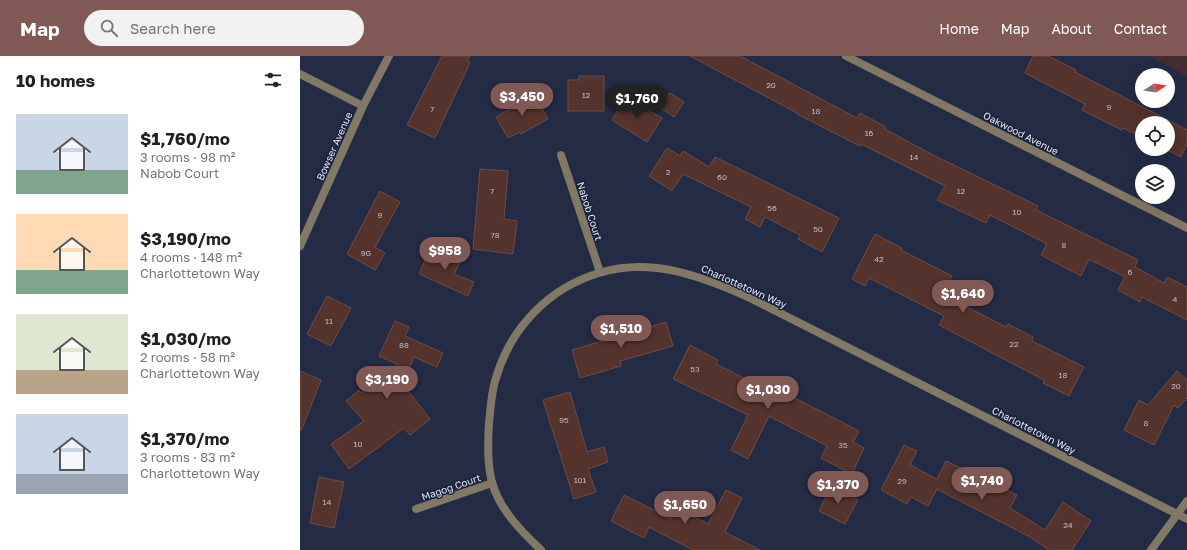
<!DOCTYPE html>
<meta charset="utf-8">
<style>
:root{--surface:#fff;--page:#f2f2f2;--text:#202124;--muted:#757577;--accent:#805955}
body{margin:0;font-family:"Golos Text",sans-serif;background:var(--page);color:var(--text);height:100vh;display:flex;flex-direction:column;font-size:15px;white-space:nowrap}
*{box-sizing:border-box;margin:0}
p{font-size:13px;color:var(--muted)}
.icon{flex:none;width:22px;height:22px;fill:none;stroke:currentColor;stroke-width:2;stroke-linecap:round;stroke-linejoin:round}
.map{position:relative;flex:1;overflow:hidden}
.sheet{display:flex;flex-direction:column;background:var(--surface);width:300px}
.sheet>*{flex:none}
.needle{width:26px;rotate:78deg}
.buttons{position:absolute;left:835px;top:12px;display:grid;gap:8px}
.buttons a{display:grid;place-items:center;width:40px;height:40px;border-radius:50%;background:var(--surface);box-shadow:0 4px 16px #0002;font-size:20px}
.price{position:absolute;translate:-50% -34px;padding:0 9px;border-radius:14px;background:var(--accent);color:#fff;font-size:13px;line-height:26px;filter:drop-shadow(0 1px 2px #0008)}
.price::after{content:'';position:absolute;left:50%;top:24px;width:12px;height:9px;margin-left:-6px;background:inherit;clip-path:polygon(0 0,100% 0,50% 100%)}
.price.active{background:#222;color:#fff}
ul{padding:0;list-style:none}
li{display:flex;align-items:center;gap:12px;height:100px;padding:0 16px}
li span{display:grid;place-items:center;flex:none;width:112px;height:80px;border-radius:0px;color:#555}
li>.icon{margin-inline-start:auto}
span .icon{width:48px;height:48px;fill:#fffc;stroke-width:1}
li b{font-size:17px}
h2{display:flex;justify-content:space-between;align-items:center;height:48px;padding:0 16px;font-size:17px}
header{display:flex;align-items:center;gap:24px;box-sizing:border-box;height:56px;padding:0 20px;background:var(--accent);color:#fff}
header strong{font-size:19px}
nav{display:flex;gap:22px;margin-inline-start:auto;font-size:14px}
.search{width:280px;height:36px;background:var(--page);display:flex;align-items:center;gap:10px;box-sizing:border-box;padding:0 14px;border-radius:22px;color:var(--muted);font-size:15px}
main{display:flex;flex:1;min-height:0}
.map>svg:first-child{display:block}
.commercial{fill:#422e32}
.building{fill:#53332b;stroke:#6f4c44}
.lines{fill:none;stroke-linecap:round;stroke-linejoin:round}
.minor{stroke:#817865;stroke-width:8}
.tertiary{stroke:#817865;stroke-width:8}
.labels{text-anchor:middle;stroke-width:3;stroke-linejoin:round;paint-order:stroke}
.number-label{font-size:8px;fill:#c0bcc7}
.street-label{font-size:10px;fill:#e4e9fb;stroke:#1a213b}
</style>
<header>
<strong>Map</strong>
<div class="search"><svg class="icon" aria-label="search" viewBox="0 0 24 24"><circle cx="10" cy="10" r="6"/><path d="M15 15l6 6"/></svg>Search here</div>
<nav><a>Home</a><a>Map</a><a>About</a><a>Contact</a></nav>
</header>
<main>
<section class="sheet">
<h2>10 homes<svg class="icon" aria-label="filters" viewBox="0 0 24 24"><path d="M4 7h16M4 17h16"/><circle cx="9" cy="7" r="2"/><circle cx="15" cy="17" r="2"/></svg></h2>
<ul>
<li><span style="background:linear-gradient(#c9d6e8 70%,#7fa58c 0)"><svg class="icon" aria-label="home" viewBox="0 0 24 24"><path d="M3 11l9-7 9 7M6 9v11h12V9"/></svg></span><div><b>$1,760/mo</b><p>3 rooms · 98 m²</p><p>Nabob Court</p></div></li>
<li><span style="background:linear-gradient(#ffd9b3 70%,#7fa58c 0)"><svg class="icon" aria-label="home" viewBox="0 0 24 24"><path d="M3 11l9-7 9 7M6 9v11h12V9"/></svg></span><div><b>$3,190/mo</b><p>4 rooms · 148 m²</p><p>Charlottetown Way</p></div></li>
<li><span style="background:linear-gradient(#dfe7d0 70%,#b9a48a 0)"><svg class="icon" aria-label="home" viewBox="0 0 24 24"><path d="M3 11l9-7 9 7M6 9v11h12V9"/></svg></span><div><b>$1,030/mo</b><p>2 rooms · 58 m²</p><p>Charlottetown Way</p></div></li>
<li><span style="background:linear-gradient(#c9d6e8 75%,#9aa5b1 0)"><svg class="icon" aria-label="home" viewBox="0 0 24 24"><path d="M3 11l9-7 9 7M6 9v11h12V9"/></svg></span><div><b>$1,370/mo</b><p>3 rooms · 83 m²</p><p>Charlottetown Way</p></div></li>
</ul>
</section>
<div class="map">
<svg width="887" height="494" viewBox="0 0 887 494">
<rect width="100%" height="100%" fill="#242b45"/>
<path class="commercial" d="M848,0H887V20Z"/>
<path class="building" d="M142,0H170L167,5L170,7L135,82L107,69Z
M390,0H440L557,62L560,57L586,71L585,73L631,98L738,150L736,154L838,204L835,211L864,227L867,221L887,231V264L842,241L840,246L818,234L825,221L789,203L781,220L741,199L747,188L690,159L686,167L637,144L645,130L561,88L560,90L497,58V57Z
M733,0H748L776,14L775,16L887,74V88L881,101L865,93H868V67H842V81L823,72L822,74L782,54L785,48L725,17Z
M279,20H304V55H268V24H279Z
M370,37L384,46L374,61L360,51Z
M234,39L248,63L221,78L220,76L208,82L196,61Z
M326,41L362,62L347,86L312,64Z
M367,92L380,100L383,95L409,111L415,101L539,162L522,196L498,183L500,179L465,161L460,171L445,163L451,151L383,118L372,135L349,120Z
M180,113L208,115L204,163L217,165L213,198L173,193Z
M80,135L100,146L75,191L85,197L75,214L47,198Z
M575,178L602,192L601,194L652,220L642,238L706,271L708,268L733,281L732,285L784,311L769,340L743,327L744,324L639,269L644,260L569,222L565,230L552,223Z
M131,190L161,203L154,218L174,226L168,240L119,218Z
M27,240L51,252L31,290L7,278Z
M95,265L109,271L105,280L143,297L137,311L114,301L102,327L130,363L110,379L104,372L49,413L31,388L64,365L46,345L59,334L61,337L97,308L79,300Z
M366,266L373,290L320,305L321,310L280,322L272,294Z
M390,289L418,304L416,308L485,343L487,338L559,375L553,386L564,392L552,418L521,402L527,390L469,360L448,403L431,394L448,359L373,323Z
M0,315L21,324L1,375L0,374Z
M877,315L887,324V342L878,352L874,349L854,389L824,374L839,344L848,349Z
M270,336L287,396L304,391L308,406L288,413L296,436L274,443L243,344Z
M604,389L617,395L610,409L637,423L646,405L717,439L710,452L745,474L763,446L791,465L772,494H749L730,481L637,433L628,450L611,441L607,448L581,434Z
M19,421L44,426L34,472L10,467Z
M531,431L558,444L545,468L519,455Z
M426,434L442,442L425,476L460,494H393L349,471L344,482L311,465L324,439L371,463L377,452L408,468Z"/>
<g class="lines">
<path class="minor" d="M546,0L887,172
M0,18L63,50
M261,99L300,216
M0,190L63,50L89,0
M116,453L192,427
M241,494C222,476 199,453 192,426C187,407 188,386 189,366C191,352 191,336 196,322C211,271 249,232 299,217C351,201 401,220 448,241L887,463"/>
<path class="tertiary" d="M851,494L887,445"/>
</g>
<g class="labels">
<g class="number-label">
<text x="471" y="32">20</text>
<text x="286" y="42">12</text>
<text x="809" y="54">9</text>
<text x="132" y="56">7</text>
<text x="516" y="58">18</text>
<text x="569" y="80">16</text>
<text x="614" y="104">14</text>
<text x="368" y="119">2</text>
<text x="422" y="124">60</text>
<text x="192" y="138">7</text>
<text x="661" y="138">12</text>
<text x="472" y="155">56</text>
<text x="717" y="159">10</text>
<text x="80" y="162">9</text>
<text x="518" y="176">50</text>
<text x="195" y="182">78</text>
<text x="764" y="192">8</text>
<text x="66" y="200">9G</text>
<text x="579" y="206">42</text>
<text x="830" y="219">6</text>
<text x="875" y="246">4</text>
<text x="29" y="268">11</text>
<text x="714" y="291">22</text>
<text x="104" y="292">88</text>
<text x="395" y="316">53</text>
<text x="763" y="322">18</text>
<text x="876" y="333">20</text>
<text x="264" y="367">95</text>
<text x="846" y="370">8</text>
<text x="58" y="391">10</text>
<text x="543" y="392">35</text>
<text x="280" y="427">101</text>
<text x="602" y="428">29</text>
<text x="27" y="449">14</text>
<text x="768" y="472">24</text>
</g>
<g class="street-label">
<text transform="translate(721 77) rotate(27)" y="4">Oakwood Avenue</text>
<text transform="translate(34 90) rotate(-66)" y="4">Bowser Avenue</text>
<text transform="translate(290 155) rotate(72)" y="4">Nabob Court</text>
<text transform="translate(444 230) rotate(24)" y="4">Charlottetown Way</text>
<text transform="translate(734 374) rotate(27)" y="4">Charlottetown Way</text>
<text transform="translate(151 431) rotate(-19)" y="4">Magog Court</text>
</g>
</g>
</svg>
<div class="buttons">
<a><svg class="needle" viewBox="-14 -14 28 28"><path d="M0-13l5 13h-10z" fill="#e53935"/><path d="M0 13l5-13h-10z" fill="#757577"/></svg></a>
<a><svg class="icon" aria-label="locate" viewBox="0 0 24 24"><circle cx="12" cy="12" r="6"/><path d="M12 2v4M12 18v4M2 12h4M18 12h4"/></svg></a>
<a><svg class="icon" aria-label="layers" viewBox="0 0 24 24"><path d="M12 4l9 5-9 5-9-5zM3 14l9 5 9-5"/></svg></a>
</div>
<b class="price" style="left:222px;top:61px">$3,450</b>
<b class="price active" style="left:337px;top:63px">$1,760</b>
<b class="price" style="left:145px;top:215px">$958</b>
<b class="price" style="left:663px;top:258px">$1,640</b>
<b class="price" style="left:321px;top:293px">$1,510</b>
<b class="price" style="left:87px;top:344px">$3,190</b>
<b class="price" style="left:468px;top:354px">$1,030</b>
<b class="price" style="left:682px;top:445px">$1,740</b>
<b class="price" style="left:538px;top:449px">$1,370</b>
<b class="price" style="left:385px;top:469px">$1,650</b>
</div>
</main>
